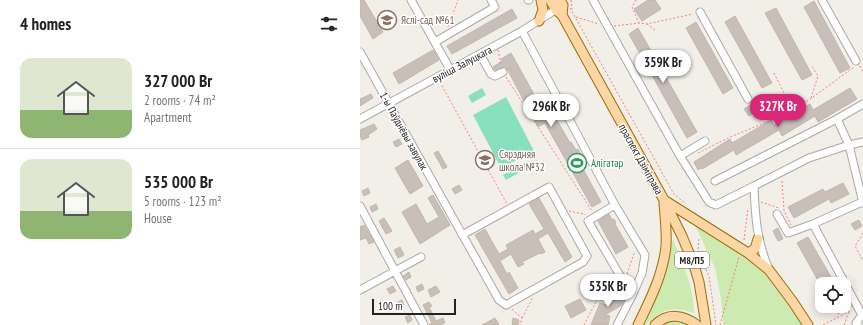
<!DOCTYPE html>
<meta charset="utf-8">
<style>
:root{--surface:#fff;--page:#f6f6f6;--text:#222;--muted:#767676;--line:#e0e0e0;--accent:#db2777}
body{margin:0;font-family:"PT Sans Narrow",sans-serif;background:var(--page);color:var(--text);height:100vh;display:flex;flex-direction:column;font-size:15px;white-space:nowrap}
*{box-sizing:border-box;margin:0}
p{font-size:13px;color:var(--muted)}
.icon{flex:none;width:22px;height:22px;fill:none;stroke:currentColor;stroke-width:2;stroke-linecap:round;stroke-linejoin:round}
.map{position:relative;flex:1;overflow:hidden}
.panel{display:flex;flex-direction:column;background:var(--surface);width:360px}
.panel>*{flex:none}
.controls{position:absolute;left:455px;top:277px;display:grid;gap:8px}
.controls a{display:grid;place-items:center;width:36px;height:36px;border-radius:8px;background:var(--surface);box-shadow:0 2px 10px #0003;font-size:20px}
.scale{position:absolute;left:12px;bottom:10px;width:84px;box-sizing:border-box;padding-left:4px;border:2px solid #222;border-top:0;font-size:11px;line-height:14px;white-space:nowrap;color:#222;-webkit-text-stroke:3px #fff;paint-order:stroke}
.price{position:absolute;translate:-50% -34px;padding:0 9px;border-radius:14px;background:#fff;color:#222;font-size:13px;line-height:26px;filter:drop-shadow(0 1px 2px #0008)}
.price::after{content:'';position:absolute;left:50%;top:24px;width:12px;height:9px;margin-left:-6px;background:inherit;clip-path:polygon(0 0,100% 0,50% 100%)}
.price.active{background:var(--accent);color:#fff}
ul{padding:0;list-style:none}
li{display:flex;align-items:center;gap:12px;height:100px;padding:0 20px}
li+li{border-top:1px solid var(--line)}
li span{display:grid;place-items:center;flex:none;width:112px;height:80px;border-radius:12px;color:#555}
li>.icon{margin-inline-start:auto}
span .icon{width:48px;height:48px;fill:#fffc;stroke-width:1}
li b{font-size:17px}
h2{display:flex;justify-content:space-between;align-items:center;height:48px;padding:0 20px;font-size:17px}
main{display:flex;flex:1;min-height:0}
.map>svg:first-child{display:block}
.grass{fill:#cdebb0}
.pitch{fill:#88e0be}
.building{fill:#c7bfb8;stroke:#c4b6ab}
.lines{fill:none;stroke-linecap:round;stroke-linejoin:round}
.minor-casing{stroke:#a9a9a9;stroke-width:9}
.major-casing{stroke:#a06b00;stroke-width:11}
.path{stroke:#fa8072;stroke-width:1;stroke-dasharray:2 2;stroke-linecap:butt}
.minor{stroke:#fff;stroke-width:7}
.major{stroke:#fcd6a4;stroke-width:9}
.labels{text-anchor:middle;stroke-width:3;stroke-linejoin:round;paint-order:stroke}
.shield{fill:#fff;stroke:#646464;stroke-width:1}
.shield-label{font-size:10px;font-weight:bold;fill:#222}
.education-label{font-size:11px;fill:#785e54;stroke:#fff;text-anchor:start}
.street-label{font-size:11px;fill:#222;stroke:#fff}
.leisure-label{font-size:11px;fill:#27864d;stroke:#fff;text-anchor:start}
</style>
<main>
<section class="panel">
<h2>4 homes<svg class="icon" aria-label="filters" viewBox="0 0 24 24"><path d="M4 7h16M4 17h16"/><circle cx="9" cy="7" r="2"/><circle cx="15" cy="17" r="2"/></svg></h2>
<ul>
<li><span style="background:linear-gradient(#dfe7d0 65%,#8fb573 0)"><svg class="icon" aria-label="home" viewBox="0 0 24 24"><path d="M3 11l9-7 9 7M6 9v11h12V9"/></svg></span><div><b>327 000 Br</b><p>2 rooms · 74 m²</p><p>Apartment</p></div></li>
<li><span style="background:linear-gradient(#dfe7d0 65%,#8fb573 0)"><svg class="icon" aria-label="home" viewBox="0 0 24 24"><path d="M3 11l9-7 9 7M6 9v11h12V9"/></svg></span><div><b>535 000 Br</b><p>5 rooms · 123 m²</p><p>House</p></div></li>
</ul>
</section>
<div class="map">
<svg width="503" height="325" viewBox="0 0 503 325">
<rect width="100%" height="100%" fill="#f2efe9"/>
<path class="grass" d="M333,221L387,256L408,273L446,325H363L361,298L355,268Z
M313,239C322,263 334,286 334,313C312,306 302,308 286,325H282L300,289L308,262Z
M316,319L330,325H298Z"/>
<path class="pitch" d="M122,88L126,95L112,103L108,96Z
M146,97L174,151L141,168L113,115Z
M168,161L171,166L146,180L143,175Z"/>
<path class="building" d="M0,0H4L23,32L13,39L0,16Z
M288,0H295L301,9L282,21L274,9Z
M454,1L490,68L480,73L444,7Z
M416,8L452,75L442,80L405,13Z
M152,9L157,18L92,54L87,46Z
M375,16L412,83L402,88L365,22Z
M336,22L373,88L363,94L326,28Z
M278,28L337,132L327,138L269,34Z
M73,50L79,60L39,84L33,73Z
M151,53L180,105L184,103L193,118L195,117L210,143L211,142L216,150L218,149L227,164L222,167L241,202L232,207L185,123L178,127L147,69L145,67L135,70L133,67L142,61L141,59Z
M490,88L497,99L458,122L455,116L422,136L419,130L376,155L374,150L342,169L341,168L338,170L334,162L370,139L372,143L411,120L414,125L450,104L453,110Z
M11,94L13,98L0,106V99Z
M398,99L402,107L389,116L384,109L393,103V102Z
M14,124L17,129L8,135L9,137L2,140L0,136V130Z
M39,139L42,144L36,147L33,142Z
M78,151L87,167L83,169L74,153Z
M48,160L63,186L50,194L35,168Z
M483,183L489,194L471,203L469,199L434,218L428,207L463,189L465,192Z
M99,185L102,190L95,194L92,189Z
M8,188L10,193L4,196L2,191Z
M73,195L90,225L60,244L42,212L56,204L67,224L79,217L68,198Z
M179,198L212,257L205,262L188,233L178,239L185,252L181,254L180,253L162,262L164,264L158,267L151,254L140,261L147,274L149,272L158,288L149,294L115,235L125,229L139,254L148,249L146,245L173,230L175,234L184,229L169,204Z
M16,204L18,209L12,212L10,207Z
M249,214L252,220L254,219L256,223L255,224L268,247L256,254L238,221Z
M24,218L32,231L26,234L19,221Z
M499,220L502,226L495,230L491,224Z
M4,225L14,242L9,244L6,238L0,240V227Z
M418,228L423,239L418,241L413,231Z
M448,237L475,284H460L437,243Z
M40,247L44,255L38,258L34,250Z
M49,272L51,277L46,280L43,276Z
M62,284L64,289L58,292L56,287Z
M33,286L36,291L30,294L27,289Z
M76,286L80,292L71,297L68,290Z
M260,289L264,300L262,305L245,315L250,316L248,325H231L240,303L252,307L245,296Z
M220,299L226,310L211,318L205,306Z
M42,300L44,305L38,308L36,303Z
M69,302L72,306L69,307L76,321L83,318L85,323L80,325H69L72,323L63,305Z
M473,306H492L478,314Z
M50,315L52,320L48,323L45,317Z
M135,318L139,325H122Z
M153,318L159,320L158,325H152Z"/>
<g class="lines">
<defs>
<path id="minor" d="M51,0L91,71
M168,0H169
M233,0L320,156L349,202L356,205L394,186
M462,0L496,61
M340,12L388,99
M162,31L255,205L228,221L272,296L257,325
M75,42L135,7L131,0
M0,52L139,300L146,305L223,262L227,256L189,187L102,235
M120,54L131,74L135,76L143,72
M0,119L162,31L200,7
M477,119L503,104
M320,156L345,141
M355,181L477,119L489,145L503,203
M255,205L285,255L282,273L272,296
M0,206L64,325
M417,214L428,233L453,224L502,202
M453,224L502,315L496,323L498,325
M409,269C397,243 395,215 394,186L449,158L489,145L503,142
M0,290L61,257"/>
<path id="major" d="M190,0L196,10L202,15
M200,0L203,5L202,15L304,200L322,236L334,265L339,282L346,325
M179,21L183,10L181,0
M304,200L388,253L409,270L433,302L448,325
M388,253L395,249L398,239
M278,325C290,300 303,275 306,246C307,233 305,217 304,203
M295,325C308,312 324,315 337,325"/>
</defs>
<use href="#minor" class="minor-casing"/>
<use href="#major" class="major-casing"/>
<path class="path" d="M211,0L212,9
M276,0L272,7L279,23
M210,8L314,194L326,204
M216,17L239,24
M287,24L296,31
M254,26L280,23L287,24L333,14
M88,27L98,0
M138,50L141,65
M500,66L503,72
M414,73L432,109
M146,77L232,211
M80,82L147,204
M451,98L458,76L451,65
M338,153L368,138L414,119L449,100L494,67
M422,181L424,211L431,225
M401,202L419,208
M209,211L224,214L225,215
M503,233L495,246L503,261
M339,239L338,250L349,276L356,325
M384,240L388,208
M267,274L275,251
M152,309L162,318L160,325
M162,318L173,297
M224,325L238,298L260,286
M360,325L379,257
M463,325L492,310
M484,325L489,312"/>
<use href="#minor" class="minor"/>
<use href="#major" class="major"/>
</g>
<defs>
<symbol id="school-ring" viewBox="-11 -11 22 22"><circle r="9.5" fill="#fff" stroke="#8d6e63" stroke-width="1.5"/><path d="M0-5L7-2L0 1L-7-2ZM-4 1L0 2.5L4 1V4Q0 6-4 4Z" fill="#8d6e63"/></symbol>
<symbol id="stadium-ring" viewBox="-11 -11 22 22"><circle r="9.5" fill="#fff" stroke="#2e9e5b" stroke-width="1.5"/><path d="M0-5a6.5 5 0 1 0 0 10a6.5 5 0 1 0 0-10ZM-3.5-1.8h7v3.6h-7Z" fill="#2e9e5b"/></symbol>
</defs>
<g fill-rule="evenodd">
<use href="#school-ring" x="16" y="9" width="22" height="22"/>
<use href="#school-ring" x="114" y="149" width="22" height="22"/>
<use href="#stadium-ring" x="206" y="152" width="22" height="22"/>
</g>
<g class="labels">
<rect class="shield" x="315" y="252" width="34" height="16" rx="3"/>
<g class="shield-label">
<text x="332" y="264">М8/П5</text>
</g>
<g class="education-label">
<text x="41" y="24">Яслі-сад №61</text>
<text x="139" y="158">Сярэдняя<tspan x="139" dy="13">школа №32</tspan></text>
</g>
<g class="street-label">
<text transform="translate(102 64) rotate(-28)" y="4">вуліца Залуцкага</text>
<text transform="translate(44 131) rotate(61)" y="4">1-ы Паўднёвы завулак</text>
<text transform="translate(281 159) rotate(61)" y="4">праспект Дзімітрава</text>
</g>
<g class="leisure-label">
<text x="231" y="167">Алігатар</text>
</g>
</g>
</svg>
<div class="controls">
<a><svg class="icon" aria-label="locate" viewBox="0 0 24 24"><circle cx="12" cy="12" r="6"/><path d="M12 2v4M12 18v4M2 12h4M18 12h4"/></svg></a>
</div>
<div class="scale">100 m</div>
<b class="price" style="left:303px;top:84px">359K Br</b>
<b class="price" style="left:191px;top:128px">296K Br</b>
<b class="price active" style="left:418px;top:128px">327K Br</b>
<b class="price" style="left:248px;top:308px">535K Br</b>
</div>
</main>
